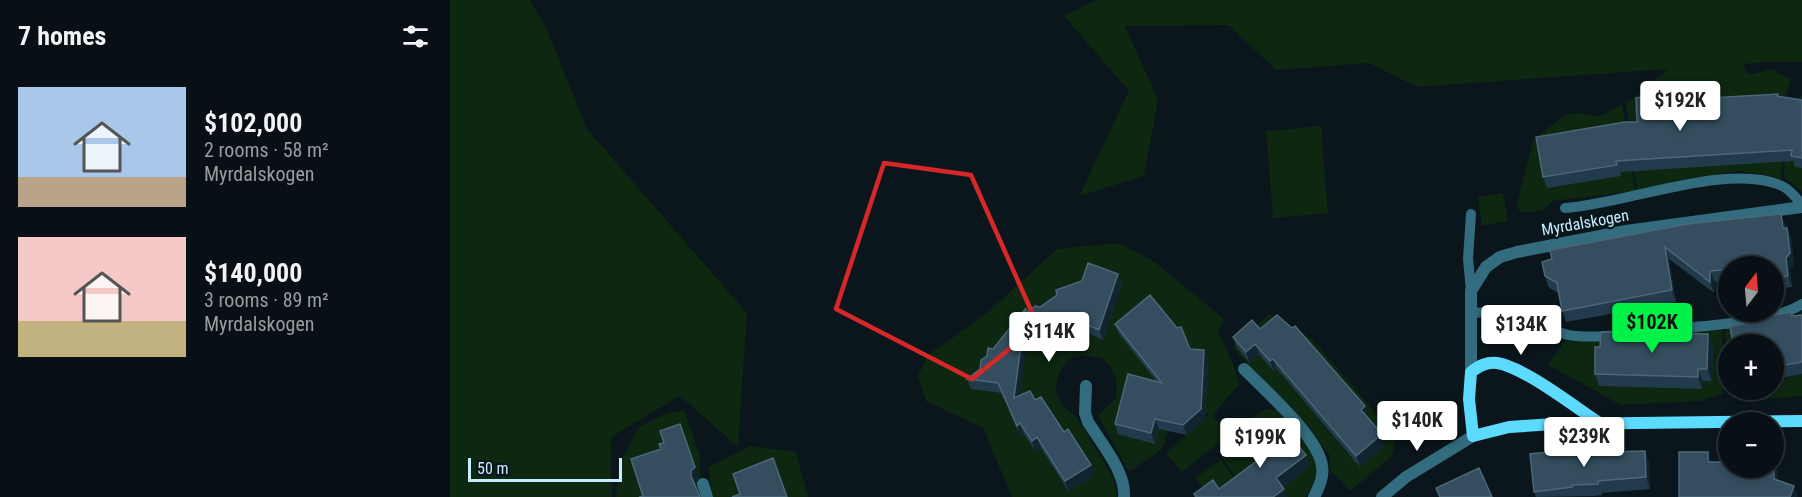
<!DOCTYPE html>
<meta charset="utf-8">
<style>
:root{--surface:#081015;--page:#11191e;--text:#f1f3f6;--muted:#989da0;--line:#293034;--accent:#00f148}
body{margin:0;font-family:"Roboto Condensed",sans-serif;background:var(--page);color:var(--text);height:100vh;display:flex;flex-direction:column;font-size:22px;white-space:nowrap}
*{box-sizing:border-box;margin:0}
p{font-size:20px;color:var(--muted)}
.icon{flex:none;width:33px;height:33px;fill:none;stroke:currentColor;stroke-width:2;stroke-linecap:round;stroke-linejoin:round}
.map{position:relative;flex:1;overflow:hidden}
.panel{display:flex;flex-direction:column;background:var(--surface);width:450px}
.panel>*{flex:none}
.needle{width:39px;rotate:16deg}
.fabs{position:absolute;left:1268px;top:256px;display:grid;gap:12px}
.fabs a{display:grid;place-items:center;width:66px;height:66px;border-radius:50%;background:var(--surface);box-shadow:0 3px 9px #0003,0 0 0 2px var(--line);font-size:30px}
.scale{position:absolute;left:18px;bottom:15px;width:154px;box-sizing:border-box;padding-left:6px;border:3px solid #c6edff;border-top:0;font-size:16px;line-height:21px;white-space:nowrap;color:#c6edff;-webkit-text-stroke:4px #0a161c;paint-order:stroke}
.price{position:absolute;translate:-50% -51px;padding:0 14px;border-radius:6px;background:#fff;color:#222;font-size:20px;line-height:39px;filter:drop-shadow(0 2px 3px #0008)}
.price::after{content:'';position:absolute;left:50%;top:36px;width:18px;height:14px;margin-left:-9px;background:inherit;clip-path:polygon(0 0,100% 0,50% 100%)}
.price.on{background:var(--accent);color:#111}
ul{padding:0;list-style:none}
li{display:flex;align-items:center;gap:18px;height:150px;padding:0 18px}
li span{display:grid;place-items:center;flex:none;width:168px;height:120px;border-radius:0px;color:#555}
li>.icon{margin-inline-start:auto}
span .icon{width:72px;height:72px;fill:#fffc;stroke-width:1}
li b{font-size:26px}
h2{display:flex;justify-content:space-between;align-items:center;height:72px;padding:0 18px;font-size:26px}
main{display:flex;flex:1;min-height:0}
.map>svg:first-child{display:block}
.green{fill:#0d2711}
.lines{fill:none;stroke-linecap:round;stroke-linejoin:round}
.lane{stroke:#336c7e;stroke-width:10}
.street{stroke:#336c7e;stroke-width:12}
.secondary{stroke:#5ddbff;stroke-width:12}
.wall{fill:#223b4c}
.shaded-wall{fill:#112430}
.building{fill:#344e5f;stroke:#4b6778;stroke-width:1.5}
.marked{fill:none;stroke:#d62828;stroke-width:4.5;stroke-linejoin:round}
.labels{text-anchor:middle;stroke-width:4.5;stroke-linejoin:round;paint-order:stroke}
.street-label{font-size:16px;fill:#c6edff;stroke:#0a161c}
</style>
<main>
<section class="panel">
<h2>7 homes<svg class="icon" aria-label="filters" viewBox="0 0 24 24"><path d="M4 7h16M4 17h16"/><circle cx="9" cy="7" r="2"/><circle cx="15" cy="17" r="2"/></svg></h2>
<ul>
<li><span style="background:linear-gradient(#a9c7e8 75%,#b9a48a 0)"><svg class="icon" aria-label="home" viewBox="0 0 24 24"><path d="M3 11l9-7 9 7M6 9v11h12V9"/></svg></span><div><b>$102,000</b><p>2 rooms · 58 m²</p><p>Myrdalskogen</p></div></li>
<li><span style="background:linear-gradient(#f6c9c9 70%,#c2b280 0)"><svg class="icon" aria-label="home" viewBox="0 0 24 24"><path d="M3 11l9-7 9 7M6 9v11h12V9"/></svg></span><div><b>$140,000</b><p>3 rooms · 89 m²</p><p>Myrdalskogen</p></div></li>
</ul>
</section>
<div class="map">
<svg width="1352" height="497" viewBox="0 0 1352 497">
<rect width="100%" height="100%" fill="#0a161c"/>
<path class="green" d="M0,0H80L96,28L137,129L297,313L288,447L230,396L161,437L162,497H0Z
M646,0H1352V62H1317L1293,64L1299,75L1322,69L1341,80L1334,101L1331,180L1320,176L1287,171L1187,190L1176,104L1206,78L1219,69L967,87L919,63L826,70L779,25L675,26L708,100L694,176L629,196L679,91L614,16Z
M1352,96V192L1334,177L1337,104Z
M1172,104L1185,191L1103,201L1093,210L1073,213L1066,207L1083,141C1089,134 1094,131 1101,126C1123,109 1122,112 1149,117Z
M871,126L878,213L823,218L816,131Z
M1053,193L1058,221L1032,226L1028,197Z
M670,243L706,263L774,319L768,331L784,366L789,384L762,416L780,434L732,472L716,454L759,414L734,410L721,422L714,444L707,453L679,472L648,416L665,399C669,382 665,370 652,358C644,357 632,354 624,357C611,363 604,382 607,395C610,405 618,411 626,416L663,477L667,497H562L533,428L476,401L468,376L477,356L538,312L607,249Z
M1352,312V396L1298,401L1280,392V390H1323V345H1278V368L1275,328L1342,318Z
M819,314L863,340L946,437L942,456L900,491L879,469L880,456L858,428L782,347Z
M1272,329L1274,393L1251,401L1171,405L1098,365L1115,341Z
M817,409L827,410L862,449L869,466L862,487L855,497H800L772,458L796,441L785,427Z
M234,410L250,456L251,486L254,497H166L169,464L189,427L218,413Z
M300,446L346,452L358,497H263L258,467Z
M771,460L797,497H760L745,478Z"/>
<g class="lines">
<path class="lane" d="M1115,208C1173,205 1280,161 1332,186C1341,190 1346,198 1352,205
M1021,214L1018,259L1021,291
M1021,313C1036,313 1057,309 1071,314C1090,320 1105,335 1126,336C1150,338 1176,334 1199,331C1238,327 1322,324 1352,304"/>
<path class="street" d="M794,369C814,389 869,438 872,466C874,477 869,487 864,497
M1021,372V291L1036,267L1050,257L1067,252L1176,231L1352,207
M636,386L635,413L638,422C651,443 676,472 674,497
M253,484L257,497
M932,497L956,477L1023,436"/>
<path class="secondary" d="M1151,424C1126,408 1074,367 1047,363C1036,362 1029,366 1021,372L1019,399L1023,436L1059,427L1104,424L1352,421"/>
</g>
<path class="wall" d="M1328,94L1329,97L1352,100V168L1345,167L1343,161L1170,172L1171,176L1097,188L1093,177L1187,122L1227,100Z
M1336,225L1341,239L1344,264L1340,269L1342,287L1323,289V267H1278V294L1274,282H1265L1264,293L1219,259L1226,302L1116,322L1112,311L1109,293L1099,288L1095,276L1092,262Z
M668,274L672,284L653,340L632,330L598,353L579,325L569,395L585,400L614,432L641,465L645,475L619,492L591,448L585,451L574,434L570,436L552,393L521,389L517,379L530,369L543,349L577,312Z
M1342,312L1343,316L1352,315V374L1323,379V345L1297,323Z
M665,324L740,349L754,350L758,360L755,419L737,435L709,429L705,444L668,434L665,424L707,382L669,334Z
M810,329L919,417L918,418L936,445L910,467L827,369L824,372L809,354L800,363L787,348L783,337Z
M1258,334L1263,346L1262,381H1253L1252,389L1149,386L1145,374L1150,347Z
M821,432L840,444L856,455L860,466L833,487L837,497H745L744,494L769,489L809,459L805,453L801,442Z
M1195,451L1199,462L1200,489L1152,493V495L1144,496L1086,497L1084,492L1118,453Z"/>
<path class="shaded-wall" d="M1331,214L1336,225L1337,239L1333,228Z
M1337,228L1341,239L1344,264L1340,269L1342,287L1338,276L1336,258Z
M1215,247L1219,259L1226,302L1222,290Z
M1260,271L1265,282L1264,293L1260,282Z
M668,274L672,284L653,340L649,330Z
M575,315L579,325L568,408L564,398Z
M628,320L632,330L598,353L594,343Z
M1258,334L1263,346L1262,381L1257,369Z
M805,344L809,354L800,363L796,352Z
M754,350L758,360L755,419L737,435L733,425Z
M823,359L827,369L824,372L820,361Z
M1248,369L1253,381L1252,389L1248,377Z
M915,406L919,417L915,421L911,410Z
M705,419L709,429L705,444L701,433Z
M570,423L574,434L570,436L567,426Z
M230,424L249,477L245,482V486L241,476Z
M932,434L936,445L910,467L906,456Z
M587,437L591,448L585,451L582,441Z
M1195,451L1199,462L1200,489L1196,477Z
M1258,452L1262,463L1258,462Z
M856,455L860,466L830,489L826,478Z
M1324,461L1328,472V490L1324,479Z
M641,465L645,475L619,492L615,481Z
M1344,486L1348,497H1340Z
M834,489L837,497H823Z"/>
<path class="building" d="M1225,94V100L1328,94L1327,96L1352,100V158L1341,156L1342,150L1166,161L1167,165L1093,177L1086,137L1175,122H1187L1186,98L1199,95Z
M1331,214L1333,228H1337L1340,253L1336,258L1338,276L1323,278V267H1278V282L1274,283L1272,270L1260,271V282L1215,247L1222,290L1112,311L1107,283L1095,276L1092,262L1102,259L1100,250L1238,224Z
M638,263L668,274L649,330L628,320L594,343L575,315L564,398L580,391L585,400L591,397L614,432L618,429L641,465L615,481L587,437L582,441L570,423L567,426L548,383L517,379L530,369L531,360L537,356L538,348L543,349L576,308L575,313L585,306L590,307L607,295L606,290L632,281Z
M700,295L727,328L731,327L740,349L754,350L751,409L733,425L705,419L701,433L665,424L678,374L712,383L665,324Z
M1342,312V316L1352,315V362L1323,367V345H1283L1280,326L1297,323V319Z
M827,315L842,328L845,326L915,406L911,410L932,434L906,456L823,359L820,361L805,344L796,352L783,337L802,320L810,329Z
M1151,332L1258,334L1257,369H1248V377L1145,374V347H1150Z
M230,424L245,467L241,471V476L250,497H189L193,496L181,459L211,449L209,444L214,443L210,431Z
M828,427L840,444L844,440L856,455L826,478L834,489L823,497H746L744,494L763,480L769,489L812,457L801,442L818,429L821,432Z
M1117,450L1118,453L1195,451L1196,477L1148,481V484L1122,485V487L1084,492L1080,454Z
M1229,452H1258V462H1278V468H1323V461H1324V479L1344,486L1340,497H1229Z
M323,458L337,497H282L290,494L283,474Z
M1029,468L1042,497H990L986,488Z"/>
<path class="marked" d="M434,163L521,175L588,326L522,379L386,309Z"/>
<g class="labels">
<g class="street-label">
<text transform="translate(1135 222) rotate(-10)" y="6">Myrdalskogen</text>
</g>
</g>
</svg>
<div class="fabs">
<a><svg class="needle" viewBox="-14 -14 28 28"><path d="M0-13l5 13h-10z" fill="#e53935"/><path d="M0 13l5-13h-10z" fill="#989da0"/></svg></a>
<a>+</a>
<a>−</a>
</div>
<div class="scale">50 m</div>
<b class="price" style="left:1230px;top:132px">$192K</b>
<b class="price on" style="left:1202px;top:354px">$102K</b>
<b class="price" style="left:1071px;top:356px">$134K</b>
<b class="price" style="left:599px;top:363px">$114K</b>
<b class="price" style="left:967px;top:452px">$140K</b>
<b class="price" style="left:1134px;top:468px">$239K</b>
<b class="price" style="left:810px;top:469px">$199K</b>
</div>
</main>
